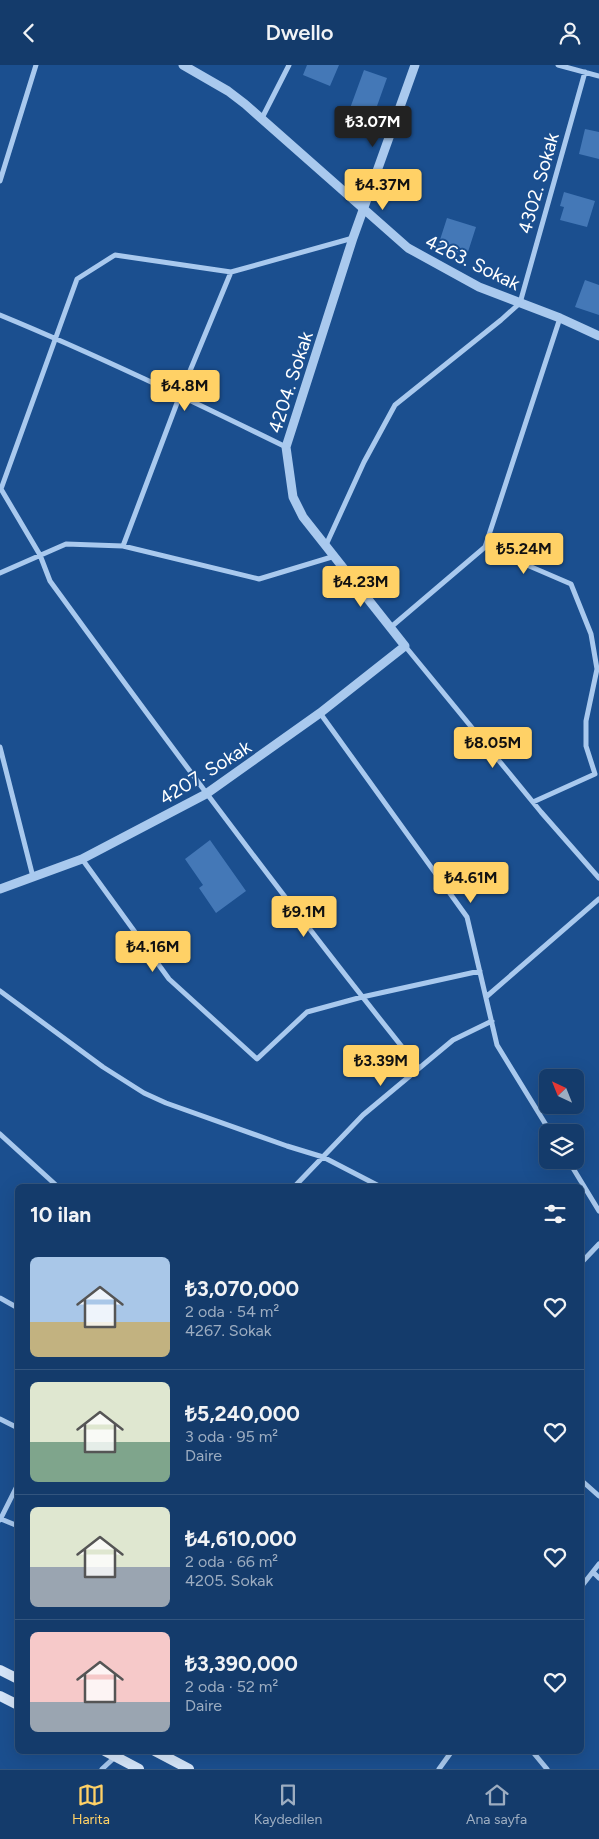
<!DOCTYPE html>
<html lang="tr">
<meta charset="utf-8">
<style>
:root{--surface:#143b6b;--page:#214673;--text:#f1f3f6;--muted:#9dadc1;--line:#33557e;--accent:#ffd166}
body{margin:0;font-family:Figtree,sans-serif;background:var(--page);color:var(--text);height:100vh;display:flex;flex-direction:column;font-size:19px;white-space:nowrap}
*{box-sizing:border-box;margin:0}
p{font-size:16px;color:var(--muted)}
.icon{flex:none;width:28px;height:28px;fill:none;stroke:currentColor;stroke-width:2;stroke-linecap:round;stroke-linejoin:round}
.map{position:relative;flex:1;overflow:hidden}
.panel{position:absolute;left:15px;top:1119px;width:569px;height:570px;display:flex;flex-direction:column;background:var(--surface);border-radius:8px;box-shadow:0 5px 20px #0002,0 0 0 1px var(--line)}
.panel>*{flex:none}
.needle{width:32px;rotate:317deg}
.fabs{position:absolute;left:539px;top:1004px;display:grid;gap:10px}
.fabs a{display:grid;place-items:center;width:45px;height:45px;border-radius:8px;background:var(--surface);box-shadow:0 5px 20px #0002,0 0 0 1px var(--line);font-size:25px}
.price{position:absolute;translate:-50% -42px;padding:0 11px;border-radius:5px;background:var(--accent);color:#111;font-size:16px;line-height:32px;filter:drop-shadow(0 1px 2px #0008)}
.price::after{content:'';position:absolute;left:50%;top:30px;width:15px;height:11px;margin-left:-8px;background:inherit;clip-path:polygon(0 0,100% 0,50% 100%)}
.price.current{background:#222;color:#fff}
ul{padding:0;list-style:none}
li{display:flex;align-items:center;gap:15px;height:125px;padding:0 15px}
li+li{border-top:1px solid var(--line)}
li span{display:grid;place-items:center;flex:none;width:140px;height:100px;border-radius:8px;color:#555}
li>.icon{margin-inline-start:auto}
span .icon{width:60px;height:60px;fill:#fffc;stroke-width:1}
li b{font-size:21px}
h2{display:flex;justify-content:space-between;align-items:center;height:60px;padding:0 15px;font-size:21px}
header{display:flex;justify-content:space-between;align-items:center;height:65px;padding:0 15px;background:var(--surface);font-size:22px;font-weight:600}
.menu{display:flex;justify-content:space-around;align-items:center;height:70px;border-top:1px solid var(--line);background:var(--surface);font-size:14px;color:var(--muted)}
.menu a{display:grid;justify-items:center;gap:2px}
.menu .current{color:var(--accent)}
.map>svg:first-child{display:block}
.building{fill:#4478b7}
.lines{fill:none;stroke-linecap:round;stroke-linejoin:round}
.minor{stroke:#a9c9ee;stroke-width:5}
.tertiary{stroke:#a9c9ee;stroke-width:9}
.secondary{stroke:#d6e6fa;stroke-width:10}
.labels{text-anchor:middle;stroke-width:4;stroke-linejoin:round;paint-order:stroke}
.street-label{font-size:19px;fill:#fff;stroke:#1b4f8f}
</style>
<header><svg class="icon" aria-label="back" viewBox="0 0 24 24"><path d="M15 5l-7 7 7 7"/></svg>Dwello<svg class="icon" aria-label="person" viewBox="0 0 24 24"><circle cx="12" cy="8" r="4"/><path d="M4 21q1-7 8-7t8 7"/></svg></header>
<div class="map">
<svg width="599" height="1704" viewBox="0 0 599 1704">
<rect width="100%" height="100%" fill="#1b4f8f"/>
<path class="building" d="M307,0H339L330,21L303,10Z
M364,5L387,13L377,41L381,42L375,59L369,57L367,64L345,57Z
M585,64L599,67V94L579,89Z
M564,127L595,136L587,162L560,155L564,142L560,141Z
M447,153L476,162L467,190L438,181Z
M585,215L599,220V250L575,242Z
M210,775L246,826L216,848L199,823L203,820L185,794Z"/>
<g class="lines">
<path class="minor" d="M558,0L599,11
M262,53L289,0
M0,116L36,0
M353,173L231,207L115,190L77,214L1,424L40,490L50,516C170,681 291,844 419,1003
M0,250C97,290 192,336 286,382
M326,480L364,397L395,340L501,255L520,238L585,7
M123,481L180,330L231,207
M485,482L571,519L591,569L597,604L586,656V681L595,709L533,737
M0,508L66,479L123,481L259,514L335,491
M391,562L485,482L560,253
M405,581L541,747L599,813
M320,648L467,852L497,980L551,1068
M0,682L33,812
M82,794L169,914L257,994L307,947L362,932L480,906
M0,926L103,1002L144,1028L166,1038L287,1081L323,1092L379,1121
M486,932L599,834
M0,1069L57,1121
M568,1095L599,1146
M295,1121L363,1050L453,975L492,956
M581,1198L599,1179
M0,1233L18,1243
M0,1354L18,1363
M581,1415L599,1431
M1,1454L18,1461
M0,1455L18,1419
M593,1507L599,1513
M581,1522L599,1499
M532,1686L547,1704
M102,1704L115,1692
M439,1704L452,1686"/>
<path class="tertiary" d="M183,0L228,26L245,39L408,183L479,222L560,253L599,271
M0,824L82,794L206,729L320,648L405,581L303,452L293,432L286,382L353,173L415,0"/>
<path class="secondary" d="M0,1605L18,1614
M0,1631L18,1640
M105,1686L139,1704
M155,1686L189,1704"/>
</g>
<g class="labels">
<g class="street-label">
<text transform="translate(538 118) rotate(-74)" y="7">4302. Sokak</text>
<text transform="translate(473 197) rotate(26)" y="7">4263. Sokak</text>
<text transform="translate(290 317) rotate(-72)" y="7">4204. Sokak</text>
<text transform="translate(205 707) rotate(-32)" y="7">4207. Sokak</text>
</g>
</g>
</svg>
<div class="fabs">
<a><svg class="needle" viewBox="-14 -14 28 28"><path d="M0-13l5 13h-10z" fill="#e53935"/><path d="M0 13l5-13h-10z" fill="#9dadc1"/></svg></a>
<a><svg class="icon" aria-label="layers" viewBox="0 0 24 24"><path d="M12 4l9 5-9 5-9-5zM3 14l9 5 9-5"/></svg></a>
</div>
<b class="price current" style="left:373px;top:83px">₺3.07M</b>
<b class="price" style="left:383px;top:146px">₺4.37M</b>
<b class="price" style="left:185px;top:347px">₺4.8M</b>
<b class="price" style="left:524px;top:510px">₺5.24M</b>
<b class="price" style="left:361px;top:543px">₺4.23M</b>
<b class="price" style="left:493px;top:704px">₺8.05M</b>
<b class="price" style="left:471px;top:839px">₺4.61M</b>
<b class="price" style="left:304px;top:873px">₺9.1M</b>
<b class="price" style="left:153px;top:908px">₺4.16M</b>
<b class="price" style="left:381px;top:1022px">₺3.39M</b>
<section class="panel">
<h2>10 ilan<svg class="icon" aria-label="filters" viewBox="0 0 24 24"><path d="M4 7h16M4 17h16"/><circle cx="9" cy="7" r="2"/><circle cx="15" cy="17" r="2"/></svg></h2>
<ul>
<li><span style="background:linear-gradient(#a9c7e8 65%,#c2b280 0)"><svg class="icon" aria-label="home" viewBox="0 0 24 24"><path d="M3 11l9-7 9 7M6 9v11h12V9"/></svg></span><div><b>₺3,070,000</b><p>2 oda · 54 m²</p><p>4267. Sokak</p></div><svg class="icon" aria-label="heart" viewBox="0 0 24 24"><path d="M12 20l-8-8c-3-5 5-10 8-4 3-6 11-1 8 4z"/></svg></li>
<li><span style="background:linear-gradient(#dfe7d0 60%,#7fa58c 0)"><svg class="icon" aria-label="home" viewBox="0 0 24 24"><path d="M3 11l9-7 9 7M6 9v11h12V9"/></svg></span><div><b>₺5,240,000</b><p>3 oda · 95 m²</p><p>Daire</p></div><svg class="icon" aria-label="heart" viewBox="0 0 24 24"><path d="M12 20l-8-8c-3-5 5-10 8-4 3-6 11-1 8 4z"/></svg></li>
<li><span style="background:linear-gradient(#dfe7d0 60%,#9aa5b1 0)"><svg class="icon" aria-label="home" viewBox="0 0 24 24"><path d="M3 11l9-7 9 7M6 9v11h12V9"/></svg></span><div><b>₺4,610,000</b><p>2 oda · 66 m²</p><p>4205. Sokak</p></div><svg class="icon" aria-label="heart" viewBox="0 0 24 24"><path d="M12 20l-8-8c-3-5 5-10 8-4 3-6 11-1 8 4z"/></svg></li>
<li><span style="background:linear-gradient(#f6c9c9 70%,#9aa5b1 0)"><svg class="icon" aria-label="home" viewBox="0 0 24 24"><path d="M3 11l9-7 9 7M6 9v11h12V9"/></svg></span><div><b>₺3,390,000</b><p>2 oda · 52 m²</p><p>Daire</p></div><svg class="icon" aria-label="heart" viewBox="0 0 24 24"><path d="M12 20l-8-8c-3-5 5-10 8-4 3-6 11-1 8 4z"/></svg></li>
</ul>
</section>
</div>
<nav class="menu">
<a class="current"><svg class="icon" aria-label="map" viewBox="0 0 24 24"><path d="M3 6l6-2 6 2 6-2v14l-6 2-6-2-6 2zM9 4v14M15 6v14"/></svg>Harita</a>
<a><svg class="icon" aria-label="saved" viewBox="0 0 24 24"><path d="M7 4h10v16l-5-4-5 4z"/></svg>Kaydedilen</a>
<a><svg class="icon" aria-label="home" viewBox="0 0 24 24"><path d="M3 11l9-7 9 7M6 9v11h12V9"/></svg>Ana sayfa</a>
</nav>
